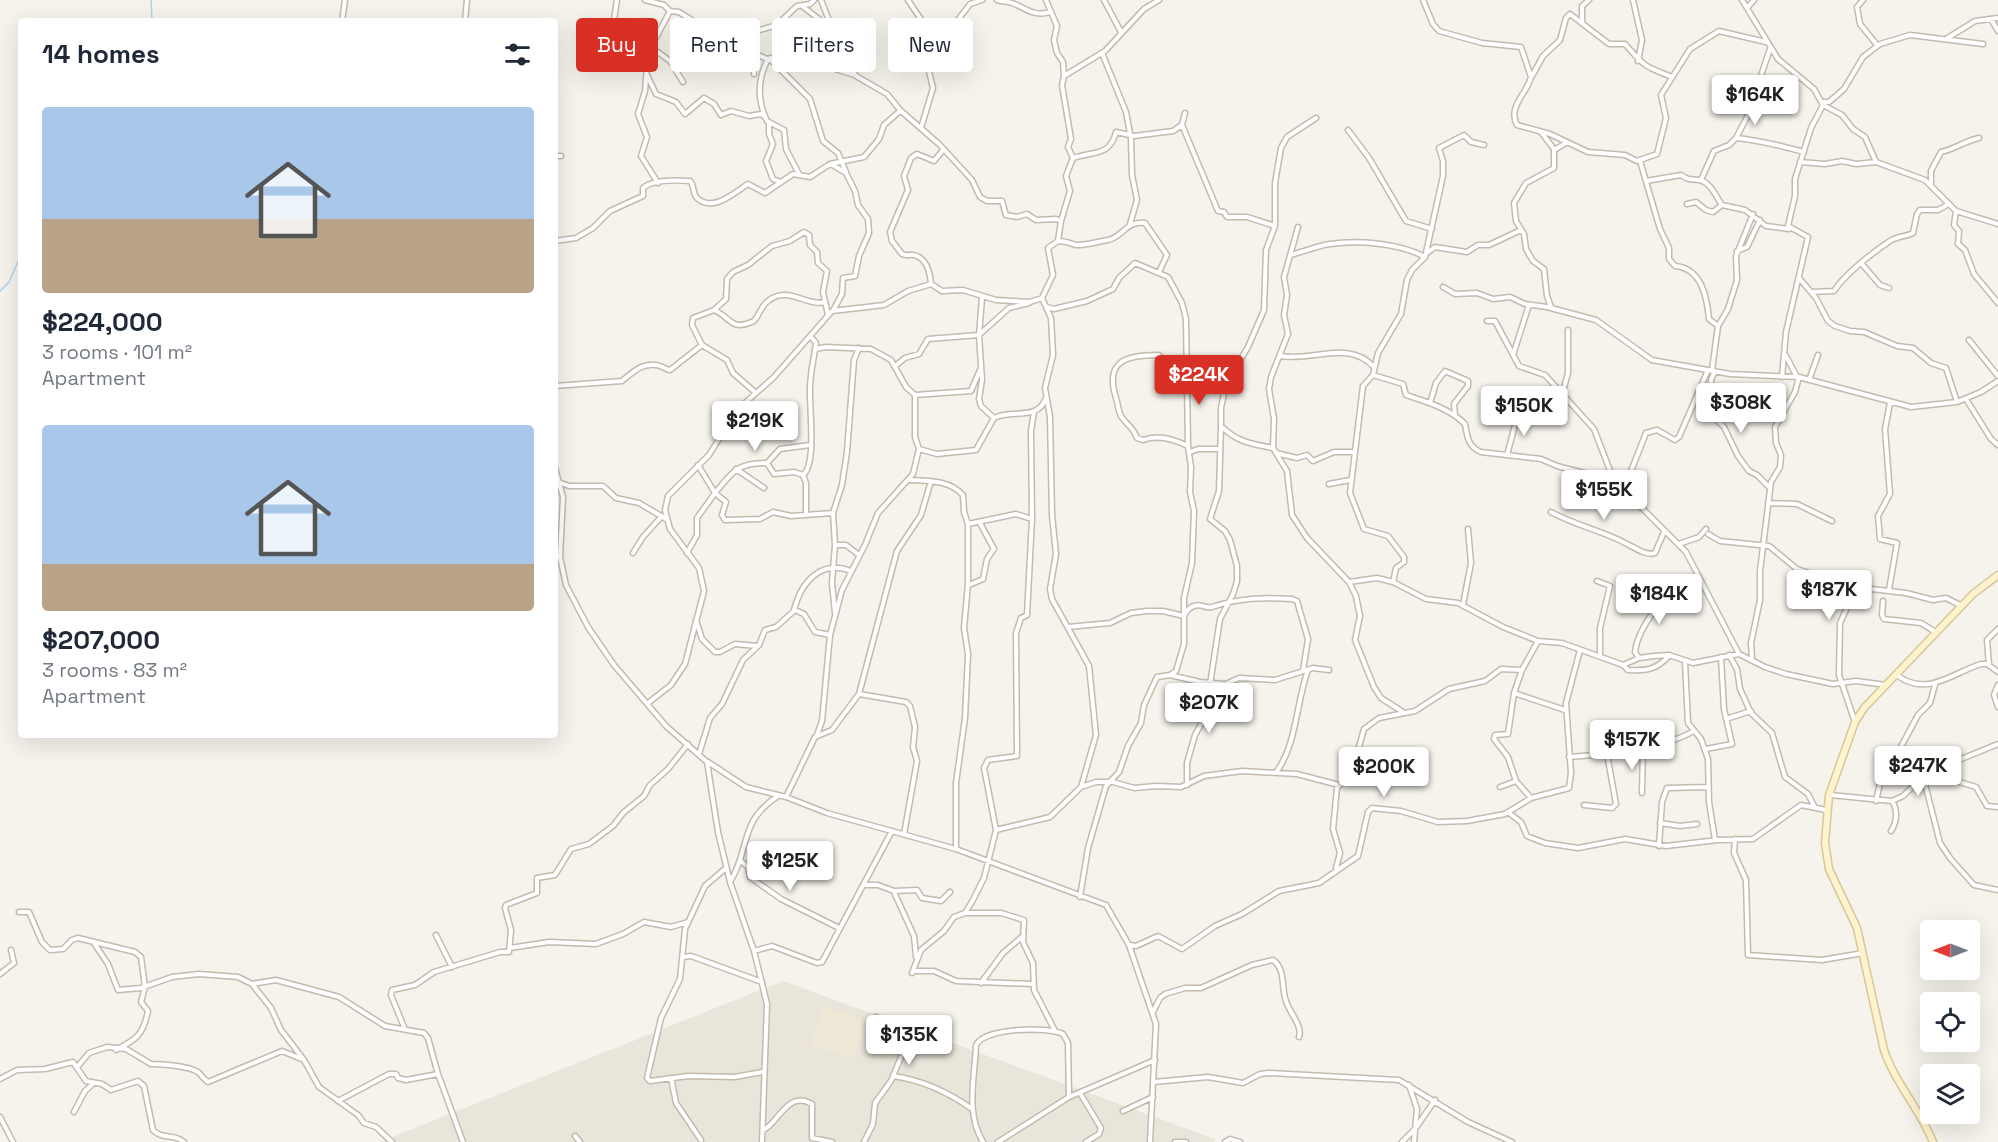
<!DOCTYPE html>
<meta charset="utf-8">
<style>
:root{--surface:#fff;--page:#f2f2f3;--text:#1f2937;--muted:#747a83;--accent:#d93025}
body{margin:0;font-family:"Space Grotesk",sans-serif;background:var(--page);color:var(--text);height:100vh;display:flex;flex-direction:column;font-size:22px;white-space:nowrap}
*{box-sizing:border-box;margin:0}
p{font-size:20px;color:var(--muted)}
.icon{flex:none;width:33px;height:33px;fill:none;stroke:currentColor;stroke-width:2;stroke-linecap:round;stroke-linejoin:round}
.map{position:relative;flex:1;overflow:hidden}
.panel{position:absolute;left:18px;top:18px;width:540px;height:720px;display:flex;flex-direction:column;background:var(--surface);border-radius:6px;box-shadow:0 6px 24px #0002}
.panel>*{flex:none}
.hud{position:absolute;left:576px;top:18px;width:570px;height:54px;display:flex;gap:12px}
.needle{width:39px;rotate:270deg}
.buttons{position:absolute;left:1920px;top:920px;display:grid;gap:12px}
.buttons a{display:grid;place-items:center;width:60px;height:60px;border-radius:6px;background:var(--surface);box-shadow:0 6px 24px #0002;font-size:30px}
.price{position:absolute;translate:-50% -51px;padding:0 14px;border-radius:6px;background:#fff;color:#222;font-size:20px;line-height:39px;filter:drop-shadow(0 2px 3px #0008)}
.price::after{content:'';position:absolute;left:50%;top:36px;width:18px;height:14px;margin-left:-9px;background:inherit;clip-path:polygon(0 0,100% 0,50% 100%)}
.price.on{background:var(--accent);color:#fff}
ul{padding:0;list-style:none}
li{display:grid;align-content:center;gap:12px;height:318px;padding:0 24px}
li span{display:grid;place-items:center;height:186px;border-radius:6px;color:#555}
li>.icon{margin-inline-start:auto}
span .icon{width:108px;height:108px;fill:#fffc;stroke-width:1}
li b{font-size:26px}
h2{display:flex;justify-content:space-between;align-items:center;height:72px;padding:0 24px;font-size:26px}
.tag{padding:0 21px;border-radius:6px;background:var(--surface);box-shadow:0 6px 24px #0002;font-size:21px;line-height:54px}
.tag.on{background:var(--accent);color:#fff}
.map>svg:first-child{display:block}
.residential{fill:#eae5da}
.education{fill:#efe8d6}
.lines{fill:none;stroke-linecap:round;stroke-linejoin:round}
.stream{stroke:#a9d4f2;stroke-width:1.5}
.minor-casing{stroke:#c2bbae;stroke-width:7}
.secondary-casing{stroke:#d6c79b;stroke-width:9}
.minor{stroke:#fff;stroke-width:4}
.secondary{stroke:#fff3cd;stroke-width:6}
</style>
<div class="map">
<svg width="1998" height="1142" viewBox="0 0 1998 1142">
<rect width="100%" height="100%" fill="#f6f3ec"/>
<path class="residential" d="M783,981L1215,1139V1142H380Z"/>
<path class="education" d="M824,1006L866,1022L853,1058L811,1045Z"/>
<g class="lines">
<path class="stream" d="M151,0L152,21
M0,291L9,282L21,255"/>
<defs>
<path id="minor" d="M617,0L613,26L644,43L648,54L645,91L638,114L647,137L641,156L658,183
M645,0L664,5L670,11L648,53
M821,0L844,59L856,76L887,94L901,111L939,144L972,180L980,197L987,201H1002L1006,215L1017,217L1027,214L1036,220L1056,219L1061,221L1058,241L1048,248L1053,275L1042,298L1051,318L1053,355L1045,388L1050,417L1052,515L1056,554L1050,589L1052,599L1089,666L1096,735L1081,787
M908,0L924,24L930,46
M997,0C1001,2 1007,1 1012,3C1026,8 1033,17 1050,12
M1046,0L1057,26L1054,40L1057,53L1063,62L1064,76
M1104,0L1121,32
M1423,0L1433,24L1439,31L1482,43L1521,47L1531,77C1528,92 1507,107 1517,125L1550,134L1588,152L1625,155L1637,161L1657,154L1666,118L1661,95L1690,49L1719,31L1766,42
M1633,0L1642,40L1638,61
M1742,0L1778,59L1814,89L1823,105L1811,128L1795,179V196L1788,226L1808,237L1786,332L1782,377
M1863,0L1857,7L1860,24L1877,45
M802,6L828,26
M1747,8L1754,0
M670,11L679,12L720,38L767,59L780,56L792,62L825,66L855,75
M1991,19L1998,31
M342,21L345,0
M465,21L467,0
M1582,22V6L1589,0
M1946,39L1975,21L1998,18
M651,47L670,61L683,82
M742,48L753,32L777,25L797,6L810,4L814,0
M752,52L754,74
M1102,53L1126,112L1131,139L1132,175L1137,200L1130,224
M768,59C757,80 757,100 767,121L784,130L786,149L799,174
M770,59L810,99L823,141L838,153L846,172
M647,75L656,94L676,102L685,114L704,98L714,104L721,115L731,111L749,116L761,114L765,117
M1532,76L1543,56L1560,40L1566,18L1570,14L1609,44H1625C1644,66 1643,66 1672,77
M1822,102H1829L1844,89L1863,57L1880,44L1910,35L1983,44
M1823,105L1842,115L1853,129L1865,137L1876,162L1925,180L1956,211L1998,224
M769,123V134L773,144L766,161L773,179L781,182
M1182,125L1218,211L1224,212L1227,217H1247L1275,226
M921,128L933,88L926,59L928,49L951,29L970,4L982,0
M1348,130L1369,158L1406,221L1432,229
M1541,132L1554,149
M1736,138C1760,140 1781,146 1804,152
M555,156H561
M1073,158C1095,151 1110,156 1116,132L1134,136L1173,131L1182,125L1185,113
M1640,161L1660,229L1669,248V259L1675,266C1701,268 1707,296 1709,319L1718,326
M1800,162L1825,164L1842,161L1856,164L1876,162
M831,164L846,173L855,191L858,205L868,219L869,233L859,256L855,276L843,278L842,294L834,309
M1701,180L1714,151L1729,145L1736,138L1747,117L1770,49
M1646,181L1681,175C1688,180 1690,179 1699,180C1711,182 1716,197 1722,205L1745,210L1766,226L1789,229
M1931,184V171L1941,152C1955,149 1965,141 1979,138
M1687,204L1696,202L1706,210L1713,212L1722,205
M1956,211L1954,225L1959,231L1958,244L1965,250L1974,274L1998,303
M1061,221L1070,191L1066,176L1073,158L1068,147L1071,139L1062,85L1064,76L1105,51L1144,9L1159,0
M1298,227L1284,277L1287,295L1284,315L1288,334L1271,377L1269,389L1274,419L1273,448C1251,444 1237,442 1221,426V408L1226,384L1248,347L1264,310L1266,250L1275,226V183L1281,148L1287,137L1316,118
M555,241L576,238L593,228L610,211L643,196V188C653,179 677,180 690,181C695,186 692,193 697,198C713,213 735,192 748,184L765,193L793,174L810,177L830,164L864,157L879,139L884,125L900,111
M1058,241C1065,241 1070,243 1076,245C1083,246 1101,241 1108,240C1123,237 1125,221 1145,223L1167,255L1159,272
M1737,251L1747,247L1760,220
M1427,253L1435,247L1467,252L1478,245H1489L1521,230
M1290,255C1303,252 1316,246 1330,244C1359,240 1399,243 1425,257
M1862,264L1880,285L1889,288
M1799,278L1816,298L1828,321L1835,326L1850,331L1864,332L1897,346L1913,348L1931,363L1946,368L1957,402
M931,284C930,274 928,261 917,256C912,253 908,257 902,254L892,241L890,232L908,190L904,176L911,158L917,154L934,161L943,150
M1443,287L1455,294L1477,293L1493,299L1510,297L1525,304L1547,307L1596,320L1652,360L1730,374L1799,377L1911,407L1957,402L1981,392L1998,381
M1811,292L1834,291C1844,275 1873,252 1890,241C1897,236 1905,237 1913,233L1917,214L1920,210H1938L1947,205
M982,298L979,335L982,380L979,399L981,406L994,418
M1047,307L1054,309L1087,301L1113,289L1119,278L1135,263L1168,277L1182,303L1186,319L1188,446L1191,467L1190,492L1194,511L1192,563L1184,598V644L1176,671L1170,675
M1551,307L1547,296L1544,269L1533,261L1526,249L1524,234L1516,221L1514,203L1526,183L1554,168V150L1566,143
M714,310L726,299L727,279L733,272L748,265L772,246L790,241L804,232L809,235L810,245L817,252L818,263L827,271L823,292L828,315
M1487,321H1495L1519,366L1545,375L1594,429L1614,481
M1969,340L1998,376
M815,349L826,347L871,349L891,360L906,387L915,395V437L919,449L913,474L878,513L865,545L842,590L830,635L822,721L817,735
M1513,355L1529,305
M1281,356C1312,362 1349,339 1374,367
M1786,356L1797,377
M895,366L905,358L919,354L928,339L979,335L1009,308L1029,303
M1712,370L1718,326L1728,309L1737,280L1736,256L1753,214
M1715,371L1711,380L1714,417L1724,427L1738,456L1749,471L1757,475L1770,488
M1373,375L1378,353L1401,314L1407,280L1412,270L1425,257L1443,176V161L1439,148L1464,135L1471,142L1484,145
M1809,380L1818,355
M1187,384L1171,374L1159,355C1127,355 1104,360 1116,398C1118,403 1118,411 1121,416C1127,426 1132,425 1137,438L1143,440C1158,434 1174,439 1188,446
M555,386L622,381C632,373 641,363 656,365C661,365 664,369 670,370L702,345
M756,393L733,373L727,360L702,345L692,325L693,318L714,310C731,317 730,332 754,321C760,314 761,306 768,301C788,285 807,307 825,302
M915,395L971,391L980,370
M1562,395L1568,373V330
M1966,399L1991,439L1998,445
M1430,403L1436,383L1445,371L1468,381V386L1454,404L1455,415
M810,445L780,449L767,463C737,463 733,471 715,493L726,502L722,515L725,520L760,519L773,512L791,516L833,513
M1273,448L1287,471L1292,515L1307,538L1349,582L1356,596L1360,616L1355,640L1374,687L1381,698L1403,712
M919,449L937,454L976,450L994,418C1012,409 1038,421 1046,398
M1190,452L1198,449H1220
M1276,453L1297,458L1307,455L1313,461L1334,452H1355
M1507,455L1519,410L1535,411
M767,463L774,474L794,472L803,475L806,483V515
M555,468L563,497L560,557L566,585L588,627L614,665L666,726L707,762L718,832L730,882L754,951L767,1004L762,1142
M736,469L764,488
M803,475C817,465 809,406 810,389C810,373 814,358 816,343L811,337
M910,480C930,481 949,480 963,495L964,512L968,524V584L964,628L968,654L965,718L956,783V849
M561,483L569,486H603L616,498L639,503L666,519
M1329,484L1350,480
M1624,489L1646,433L1657,430L1675,440L1679,437L1708,370
M1768,503L1797,504L1832,521
M1551,512C1576,526 1605,531 1629,545C1637,549 1647,556 1655,553L1664,532
M968,524L1016,514L1032,519
M1708,534L1720,541L1769,546L1797,569L1820,577L1863,588L1906,593L1933,600L1946,598L1962,606
M1679,544L1699,537L1706,529
M835,545H846L859,555
M633,553L643,537L662,516
M687,553L697,535V518L715,493L698,465
M1597,581L1610,586L1600,628V656
M1349,582L1377,578L1393,582L1426,599L1458,603L1503,627L1538,641L1562,643L1623,665L1639,658L1654,656L1669,655L1693,663L1739,654L1765,667L1786,674L1833,684L1856,681L1886,685
M1393,582L1396,568L1404,562V557L1388,536L1364,529L1350,493L1363,386L1373,375L1403,384L1406,395C1427,402 1449,408 1465,424C1467,436 1468,447 1481,452L1541,459L1557,466L1615,481L1686,552L1739,654
M1848,582L1846,610L1840,623L1839,675L1855,722
M969,585L983,579L987,559L994,549L980,523
M1889,590L1897,543L1880,539L1878,516L1890,494L1885,429L1890,403
M1883,601L1882,615L1884,619L1921,623L1937,633
M1463,605L1471,563L1468,529
M794,610C801,582 821,559 851,571
M835,613L832,583L835,545L833,513L842,485L847,452L854,360L859,348
M696,620L702,639L715,652H720L735,644L757,646
M1068,627L1110,623L1131,613L1147,611H1163L1184,616C1187,611 1189,607 1194,606C1201,603 1206,609 1212,607C1239,598 1263,597 1292,599L1297,601L1308,639L1303,671
M1729,655L1737,669L1740,689L1751,713L1772,733L1785,777L1808,794L1814,806
M1639,658L1635,652C1637,632 1654,612 1664,595
M1752,659L1751,643L1760,600V571L1771,482L1780,467L1781,455L1776,443L1775,427L1795,392L1799,377
M1685,662L1688,723L1701,739L1708,759L1709,802L1715,840
M1623,665L1628,670C1646,671 1656,670 1669,656
M1989,665L1987,640L1998,629
M1522,670L1514,693L1508,734L1495,735L1494,739L1508,757L1516,781L1531,798
M1898,676C1928,697 1952,673 1981,664H1987L1998,672
M1998,685L1994,695L1998,707
M1514,693L1565,710
M859,694L906,702L910,706L915,727L913,747L917,761L904,834
M648,703L671,685L685,664L704,591L699,568L670,529L665,510L668,496L709,455L737,410L774,377L832,311L884,305L908,291L931,284L942,291L963,290L996,300L1030,302L1042,298
M1726,719L1751,711
M1706,749L1732,744L1724,709L1721,657
M699,754L710,718L722,704L743,660L759,645L765,630L776,627L795,610L804,614L815,632L830,635
M1569,757L1607,754L1609,746L1613,744C1647,746 1662,748 1694,731
M708,762L746,787L786,797L827,813L956,849L1106,905L1129,945L1156,1024L1150,1142
M1949,764L1956,781L1976,787L1987,806L1998,807
M1277,771C1297,743 1296,703 1308,670
M1923,776L1940,843L1950,858L1974,885L1998,890
M1187,785V763L1195,735L1205,717L1220,619L1233,594L1237,581V566L1230,540L1225,531L1210,519L1219,491L1221,426
M1500,787L1516,781
M1642,793L1643,747
M1830,795L1892,801L1903,796L1927,773L1998,744
M786,797L815,737L832,730L859,694L897,551L921,515L931,481
M1876,801L1883,770L1895,758L1918,715L1930,703L1935,685
M1584,805L1612,808L1616,804L1607,754
M1509,813L1521,822L1527,836L1545,843L1578,848L1625,839L1666,846L1718,840L1753,839L1801,805L1826,810
M1660,823L1680,826L1697,824
M996,830L984,768L988,760L1017,756L1016,633L1021,618L1027,615L1032,519L1031,431L1034,412
M1891,831C1897,822 1898,810 1892,801
M1735,839L1734,853L1746,880L1748,955L1822,960L1863,953
M1659,846L1662,802L1667,788L1708,787
M741,861L748,867L750,877L781,899L839,928
M726,868L705,886L685,929L680,979L661,1018L647,1078L650,1081L688,1076L735,1077L762,1072
M1336,868L1340,853L1333,829L1337,788L1352,772L1364,729L1379,718L1415,711L1449,689L1485,681L1501,669L1522,670L1538,641
M730,882C751,848 738,822 778,796
M866,885H878L894,891L917,890L922,898L941,901L950,892
M894,892L914,936L916,957
M1080,897L1088,848L1106,786L1119,772L1128,746L1141,723L1144,705L1157,677L1170,675L1200,682L1226,684L1239,678L1275,680L1313,668L1329,670
M19,912H29L42,942L50,950L63,949L72,940L78,938L135,952L141,957L145,987L141,1002L148,1011C143,1035 137,1039 116,1050
M966,913H1001L1024,920L1023,942L1033,963L1034,990L1055,1031
M436,935L452,967
M94,943L108,964L118,990L141,988L172,977L199,974L238,977L252,984L276,980L339,997L385,1026L424,1033L428,1038L438,1074L463,1142
M1130,945L1136,946L1158,936L1182,949L1215,926L1242,914L1279,891L1319,883L1358,856L1368,812L1372,808L1401,811L1438,822L1467,821L1505,814L1531,798L1569,788L1571,773L1566,703L1580,650
M510,948L549,942L596,944L623,934L644,922L671,927L688,922
M754,951L772,946L817,963L822,962L892,831
M684,957L691,956L762,982
M914,971H934L956,981L1033,984
M912,973L921,950L944,931L954,917L965,913L973,900L984,878L996,830L1050,817L1081,787L1096,782H1113L1134,788L1156,786L1181,787L1204,776L1242,771L1297,774L1339,785
M0,974L14,963L11,950
M981,983L1003,953L1023,936
M252,984L271,1008L281,1030L304,1060L319,1087L358,1115L364,1123L376,1127L392,1142
M1153,1012L1160,998L1165,994L1185,988H1201L1252,965L1273,960C1286,969 1281,988 1286,1001C1289,1012 1303,1026 1299,1037
M404,1027L391,995L392,990L415,985L434,972L500,952H509L511,930L505,908L506,905L537,893V878L555,875L571,849L589,844L613,826L623,813L644,796L650,785L668,769L688,744
M78,1066L89,1053L107,1047L126,1049L151,1064C163,1064 188,1066 198,1072C202,1075 203,1079 208,1082L282,1051L304,1060
M893,1076C922,1080 948,1092 972,1109
M671,1078L676,1103L701,1140
M0,1079L17,1070L45,1069L73,1062L86,1081L102,1084L111,1090L138,1081L144,1086L153,1130C162,1140 174,1133 184,1142
M1154,1082L1208,1077L1243,1083L1260,1074L1268,1073L1399,1080L1468,1122L1512,1142
M1409,1085L1417,1109L1414,1142
M1080,1093L1101,1128L1099,1134L1086,1142
M338,1101L389,1074H396L398,1078L406,1080L438,1074
M1123,1111L1153,1097
M74,1112L85,1091L94,1083
M0,1117L13,1142
M763,1130C777,1126 787,1089 812,1104V1138L832,1142
M575,1136L580,1142
M864,1142L873,1124L875,1103L891,1081L911,1033L909,1029L876,1017
M983,1142C965,1113 975,1077 976,1045C984,1028 1047,1026 1063,1034L1068,1043L1069,1097
M998,1142L1069,1097L1155,1060
M1175,1142H1186
M1225,1142L1230,1139L1240,1142
M1402,1142L1415,1129L1435,1100"/>
<path id="secondary" d="M1933,1142C1920,1109 1895,1083 1884,1050L1857,928L1829,869L1825,843L1829,795L1855,722L1864,708L1973,594L1998,575"/>
</defs>
<use href="#minor" class="minor-casing"/>
<use href="#secondary" class="secondary-casing"/>
<use href="#minor" class="minor"/>
<use href="#secondary" class="secondary"/>
</g>
</svg>
<div class="buttons">
<a><svg class="needle" viewBox="-14 -14 28 28"><path d="M0-13l5 13h-10z" fill="#e53935"/><path d="M0 13l5-13h-10z" fill="#747a83"/></svg></a>
<a><svg class="icon" aria-label="locate" viewBox="0 0 24 24"><circle cx="12" cy="12" r="6"/><path d="M12 2v4M12 18v4M2 12h4M18 12h4"/></svg></a>
<a><svg class="icon" aria-label="layers" viewBox="0 0 24 24"><path d="M12 4l9 5-9 5-9-5zM3 14l9 5 9-5"/></svg></a>
</div>
<b class="price" style="left:1755px;top:126px">$164K</b>
<b class="price on" style="left:1199px;top:406px">$224K</b>
<b class="price" style="left:1741px;top:434px">$308K</b>
<b class="price" style="left:1524px;top:437px">$150K</b>
<b class="price" style="left:755px;top:452px">$219K</b>
<b class="price" style="left:1604px;top:521px">$155K</b>
<b class="price" style="left:1829px;top:621px">$187K</b>
<b class="price" style="left:1659px;top:625px">$184K</b>
<b class="price" style="left:1209px;top:734px">$207K</b>
<b class="price" style="left:1632px;top:771px">$157K</b>
<b class="price" style="left:1918px;top:797px">$247K</b>
<b class="price" style="left:1384px;top:798px">$200K</b>
<b class="price" style="left:790px;top:892px">$125K</b>
<b class="price" style="left:909px;top:1066px">$135K</b>
<div class="hud">
<a class="tag on">Buy</a>
<a class="tag">Rent</a>
<a class="tag">Filters</a>
<a class="tag">New</a>
</div>
<section class="panel">
<h2>14 homes<svg class="icon" aria-label="filters" viewBox="0 0 24 24"><path d="M4 7h16M4 17h16"/><circle cx="9" cy="7" r="2"/><circle cx="15" cy="17" r="2"/></svg></h2>
<ul>
<li><span style="background:linear-gradient(#a9c7e8 60%,#b9a48a 0)"><svg class="icon" aria-label="home" viewBox="0 0 24 24"><path d="M3 11l9-7 9 7M6 9v11h12V9"/></svg></span><div><b>$224,000</b><p>3 rooms · 101 m²</p><p>Apartment</p></div></li>
<li><span style="background:linear-gradient(#a9c7e8 75%,#b9a48a 0)"><svg class="icon" aria-label="home" viewBox="0 0 24 24"><path d="M3 11l9-7 9 7M6 9v11h12V9"/></svg></span><div><b>$207,000</b><p>3 rooms · 83 m²</p><p>Apartment</p></div></li>
</ul>
</section>
</div>
